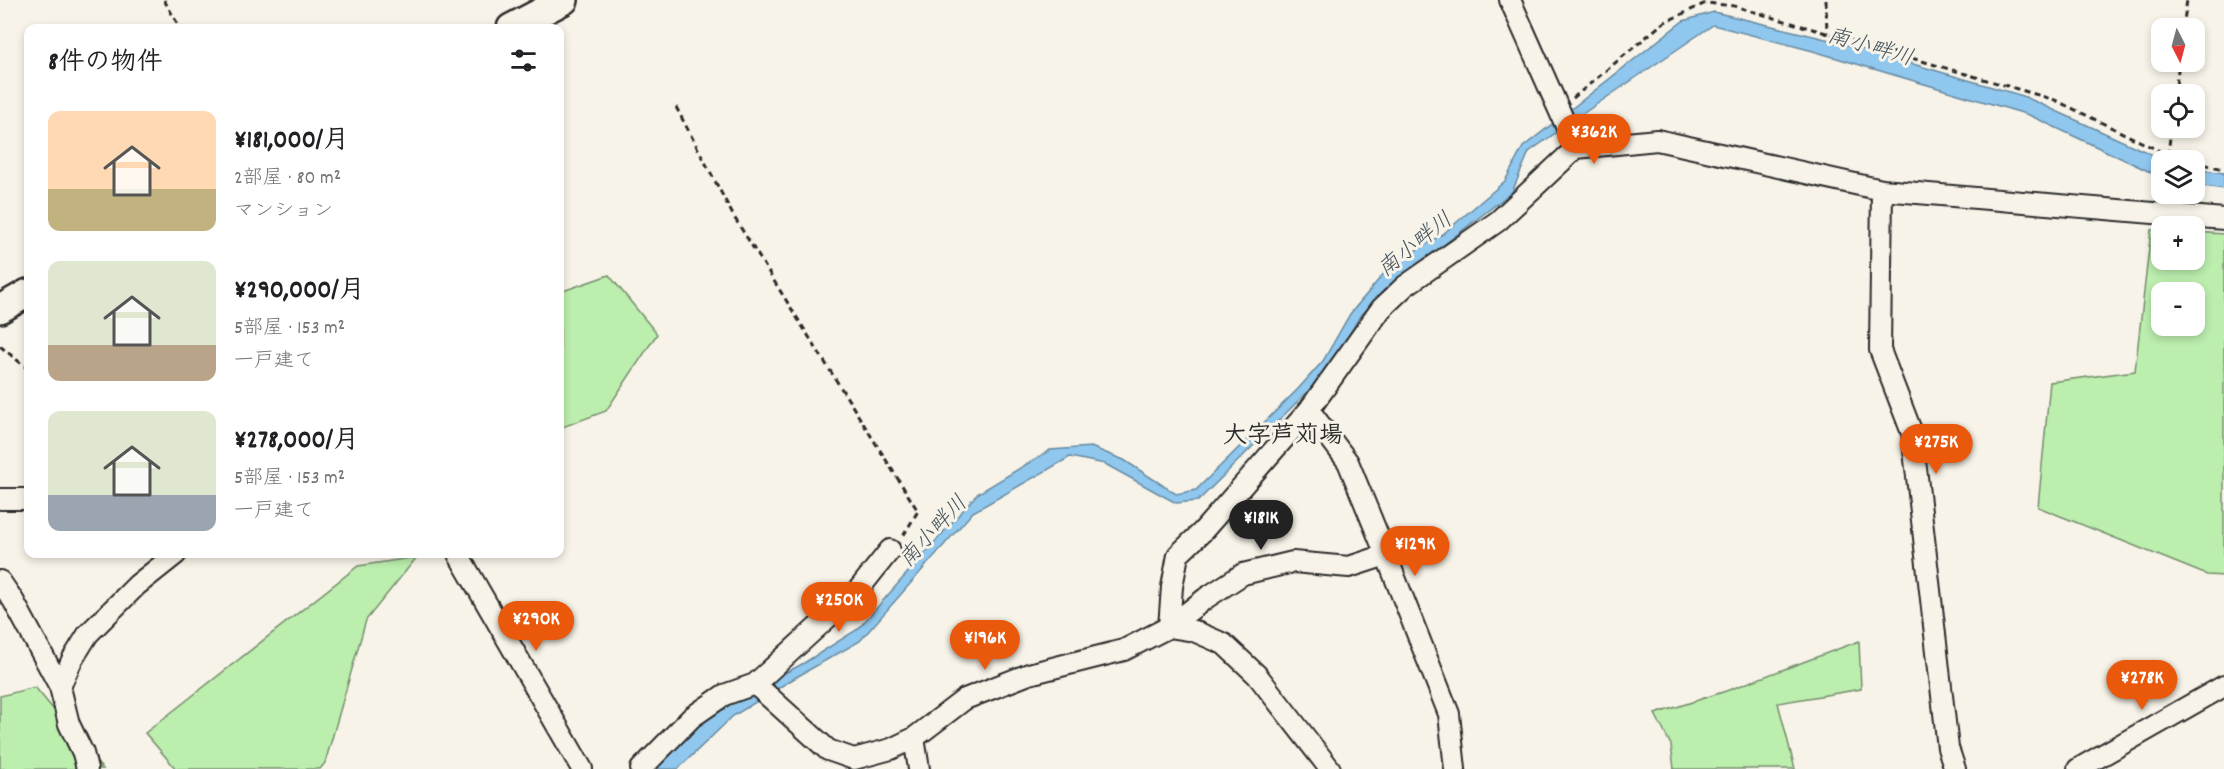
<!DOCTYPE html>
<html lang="ja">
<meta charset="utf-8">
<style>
:root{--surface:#fff;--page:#f2f2f2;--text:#202124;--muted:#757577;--accent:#ea580c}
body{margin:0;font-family:Dekko,"Klee One",sans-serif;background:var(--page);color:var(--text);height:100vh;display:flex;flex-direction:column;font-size:22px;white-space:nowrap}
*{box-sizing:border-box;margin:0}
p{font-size:20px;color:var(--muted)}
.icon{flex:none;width:33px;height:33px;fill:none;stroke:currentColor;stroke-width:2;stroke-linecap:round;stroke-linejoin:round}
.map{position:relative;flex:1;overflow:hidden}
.side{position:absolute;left:24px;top:24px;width:540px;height:534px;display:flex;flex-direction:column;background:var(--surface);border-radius:12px;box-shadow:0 3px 9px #0003}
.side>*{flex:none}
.needle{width:39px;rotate:174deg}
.controls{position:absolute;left:2151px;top:18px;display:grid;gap:12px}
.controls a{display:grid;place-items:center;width:54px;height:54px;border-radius:12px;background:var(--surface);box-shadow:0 3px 9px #0003;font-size:30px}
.price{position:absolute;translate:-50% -51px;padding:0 14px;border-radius:21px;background:var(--accent);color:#fff;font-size:20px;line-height:39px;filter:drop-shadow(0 2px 3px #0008)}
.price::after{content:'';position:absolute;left:50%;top:36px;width:18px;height:14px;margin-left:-9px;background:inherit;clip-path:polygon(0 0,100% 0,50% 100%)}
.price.active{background:#222;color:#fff}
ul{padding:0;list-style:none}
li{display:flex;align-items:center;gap:18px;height:150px;padding:0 24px}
li span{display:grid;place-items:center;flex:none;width:168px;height:120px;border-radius:12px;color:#555}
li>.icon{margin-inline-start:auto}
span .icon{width:72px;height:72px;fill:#fffc;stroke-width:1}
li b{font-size:26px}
h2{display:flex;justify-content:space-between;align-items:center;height:72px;padding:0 24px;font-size:26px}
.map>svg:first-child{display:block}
.green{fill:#bceeae;stroke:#748c6c;stroke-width:1.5;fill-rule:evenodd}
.water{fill:#8fc7ee;stroke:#6789a0;stroke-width:1.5}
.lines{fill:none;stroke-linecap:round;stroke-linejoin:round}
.street-casing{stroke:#2b2b2b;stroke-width:24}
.secondary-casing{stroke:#2b2b2b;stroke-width:32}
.path{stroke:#2b2b2b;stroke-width:3;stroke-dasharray:6 4.5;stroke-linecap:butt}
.street{stroke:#f7f3e8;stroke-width:20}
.secondary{stroke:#f7f3e8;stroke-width:27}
.labels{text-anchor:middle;stroke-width:6;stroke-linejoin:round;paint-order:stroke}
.water-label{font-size:22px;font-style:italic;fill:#44525c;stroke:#f7f3e8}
.quarter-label{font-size:24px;font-weight:bold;fill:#2b2b2b;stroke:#f7f3e8}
</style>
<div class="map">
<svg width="2224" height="769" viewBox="0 0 2224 769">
<rect width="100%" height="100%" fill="#f7f3e8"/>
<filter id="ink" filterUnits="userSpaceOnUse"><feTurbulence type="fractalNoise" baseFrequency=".0167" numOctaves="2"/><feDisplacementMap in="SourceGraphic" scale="12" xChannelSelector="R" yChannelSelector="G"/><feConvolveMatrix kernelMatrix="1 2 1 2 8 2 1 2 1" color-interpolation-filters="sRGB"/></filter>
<g filter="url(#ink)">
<path class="green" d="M2151,230H2161L2162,260H2194L2195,232L2224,234V576L2207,575L2038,507L2050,382L2135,371ZM2162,292H2194V326H2162Z
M609,275L657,334L606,411L560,428V292Z
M417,557L366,620L325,763L320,769H176L145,733L358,566Z
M1859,641L1861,689L1778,703L1795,769H1674L1671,745L1655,714L1726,691Z
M35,687L99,765L103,769H0V696Z"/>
<path class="water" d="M1714,12L1834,41L2023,96L2164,160H2162L2161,177L2029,115L1813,51L1713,25L1578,117L1529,152L1512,192L1401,278L1360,316L1330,369L1198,501L1176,503L1105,464L1070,457L973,512L860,641L793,679L733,716L678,769H653L713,711L804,663L858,629L977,494L1050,450L1091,447L1124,460L1176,494L1196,490L1298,389L1323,361L1350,314L1390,266L1443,234L1505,181L1523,147L1683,21Z
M2195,169L2224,173V189L2195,185Z"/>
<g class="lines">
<defs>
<path id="street" d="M1510,0L1576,148
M1882,190L1880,350L1912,433L1948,748L1955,769
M1309,410L1348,462L1386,555L1449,714L1455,769
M0,499H28
M458,554L582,769
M0,581L13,600L60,687
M1169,627L1172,587L1178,555L1202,532L1309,410L1381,309L1405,286L1498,221L1576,148L1657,140L1882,190L2224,219
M1169,627L1206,598L1243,574L1293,562L1349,567L1386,555
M755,684L859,589L890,550
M914,738L919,769
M87,769L83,753L69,724L60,687L72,660L88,634L137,585L176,554
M641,769L692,717L724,695L755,684L828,750L854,759L891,749L914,738L965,699L1029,674L1124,650L1169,627L1194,631L1224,644L1257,675L1330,769
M2078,769L2224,686"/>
<path id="secondary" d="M511,28L564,0
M0,309L28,293"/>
</defs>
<use href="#street" class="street-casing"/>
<use href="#secondary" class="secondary-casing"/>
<path class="path" d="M164,0L180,28
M1826,0L1827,35
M2183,28L2187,0
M2175,94L2179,62
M1573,98L1663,23L1706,3L1734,6L2055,100L2168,155L2188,160
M676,107L734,217L918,511L902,538
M2168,155L2171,128
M2194,162L2224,169
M0,346L28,369"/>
<use href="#street" class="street"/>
<use href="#secondary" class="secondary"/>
</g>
</g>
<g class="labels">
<g class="water-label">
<text transform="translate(1871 45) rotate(16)" y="8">南小畔川</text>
<text transform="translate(1414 243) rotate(-39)" y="8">南小畔川</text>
<text transform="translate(932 530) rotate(-47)" y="8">南小畔川</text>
</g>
<g class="quarter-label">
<text x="1283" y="442">大字芦苅場</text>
</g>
</g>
</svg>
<div class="controls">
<a><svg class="needle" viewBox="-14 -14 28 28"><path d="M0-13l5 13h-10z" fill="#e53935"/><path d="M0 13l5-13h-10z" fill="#757577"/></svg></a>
<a><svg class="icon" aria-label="locate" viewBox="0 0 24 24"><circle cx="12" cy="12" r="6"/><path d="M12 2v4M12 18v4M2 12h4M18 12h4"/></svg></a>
<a><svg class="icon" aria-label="layers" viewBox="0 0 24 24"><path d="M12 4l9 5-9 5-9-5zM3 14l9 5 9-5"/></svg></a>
<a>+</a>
<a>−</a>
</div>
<b class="price" style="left:1594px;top:165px">¥362K</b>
<b class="price" style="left:1936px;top:475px">¥275K</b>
<b class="price active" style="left:1261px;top:551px">¥181K</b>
<b class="price" style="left:1415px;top:577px">¥129K</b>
<b class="price" style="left:839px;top:633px">¥250K</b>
<b class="price" style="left:536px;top:652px">¥290K</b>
<b class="price" style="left:985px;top:671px">¥196K</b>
<b class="price" style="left:2142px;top:711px">¥278K</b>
<section class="side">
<h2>8件の物件<svg class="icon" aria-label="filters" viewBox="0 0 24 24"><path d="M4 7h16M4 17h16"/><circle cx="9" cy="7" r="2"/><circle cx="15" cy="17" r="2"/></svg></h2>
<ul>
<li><span style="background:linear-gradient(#ffd9b3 65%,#c2b280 0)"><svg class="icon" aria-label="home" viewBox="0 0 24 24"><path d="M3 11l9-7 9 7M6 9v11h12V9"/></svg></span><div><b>¥181,000/月</b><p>2部屋 · 80 m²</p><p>マンション</p></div></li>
<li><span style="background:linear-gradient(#dfe7d0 70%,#b9a48a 0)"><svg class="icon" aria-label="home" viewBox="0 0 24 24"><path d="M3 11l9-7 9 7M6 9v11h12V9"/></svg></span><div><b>¥290,000/月</b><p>5部屋 · 153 m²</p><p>一戸建て</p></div></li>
<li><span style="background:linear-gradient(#dfe7d0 70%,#9aa5b1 0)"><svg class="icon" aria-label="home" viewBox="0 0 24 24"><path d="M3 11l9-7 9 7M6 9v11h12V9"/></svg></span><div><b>¥278,000/月</b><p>5部屋 · 153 m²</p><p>一戸建て</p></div></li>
</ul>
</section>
</div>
